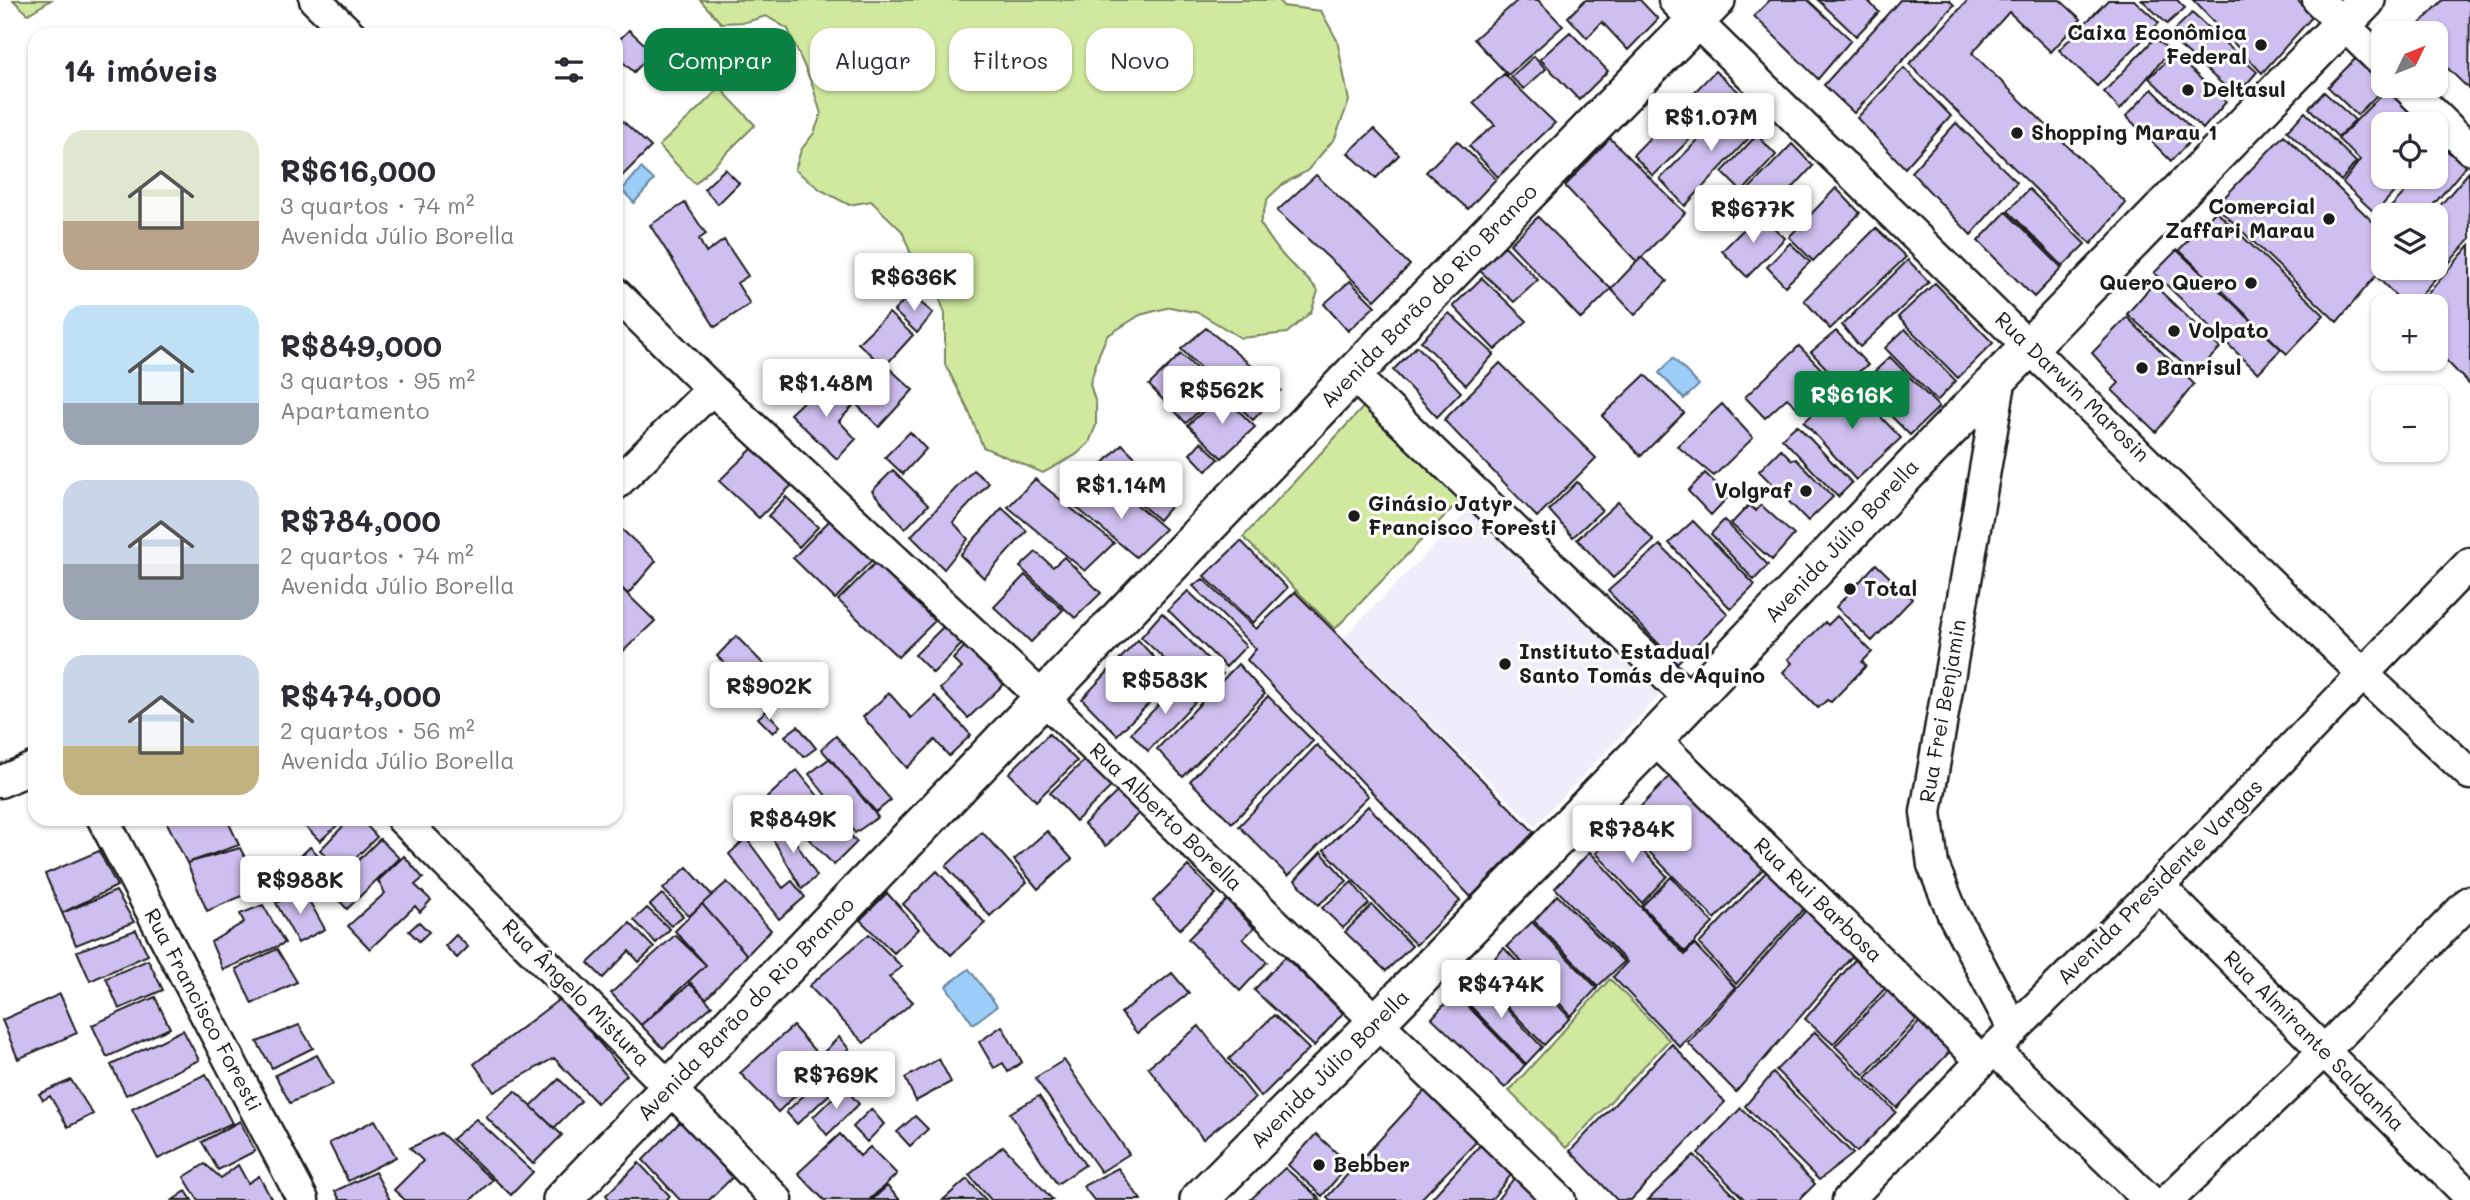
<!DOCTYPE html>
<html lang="pt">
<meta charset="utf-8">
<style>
:root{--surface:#fff;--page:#f7f7f7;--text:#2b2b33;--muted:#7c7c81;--accent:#0b8043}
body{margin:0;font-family:Mali,sans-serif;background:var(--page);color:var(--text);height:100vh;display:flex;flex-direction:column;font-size:26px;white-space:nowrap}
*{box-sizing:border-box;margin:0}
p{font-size:23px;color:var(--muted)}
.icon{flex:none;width:38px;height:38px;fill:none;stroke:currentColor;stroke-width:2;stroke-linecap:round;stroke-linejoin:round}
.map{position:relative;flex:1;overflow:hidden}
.drawer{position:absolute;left:28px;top:28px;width:595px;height:798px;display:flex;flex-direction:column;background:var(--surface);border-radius:21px;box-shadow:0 2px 5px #0004}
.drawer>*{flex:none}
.hud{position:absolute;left:644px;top:28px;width:665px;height:63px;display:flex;gap:14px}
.needle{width:46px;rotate:47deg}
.controls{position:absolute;left:2371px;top:21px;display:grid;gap:14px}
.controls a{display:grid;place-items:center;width:77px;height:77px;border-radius:14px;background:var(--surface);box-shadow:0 2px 5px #0004;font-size:35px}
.price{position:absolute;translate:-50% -60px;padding:0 16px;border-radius:7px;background:#fff;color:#222;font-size:23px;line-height:46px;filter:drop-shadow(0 2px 4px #0008)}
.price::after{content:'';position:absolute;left:50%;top:42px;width:21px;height:16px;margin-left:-10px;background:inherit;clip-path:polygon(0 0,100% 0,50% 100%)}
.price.active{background:var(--accent);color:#fff}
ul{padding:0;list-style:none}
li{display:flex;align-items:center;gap:21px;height:175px;padding:0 35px}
li span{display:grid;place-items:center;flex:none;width:196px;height:140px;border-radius:21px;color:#555}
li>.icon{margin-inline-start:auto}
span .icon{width:84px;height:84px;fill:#fffc;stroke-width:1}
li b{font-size:30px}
h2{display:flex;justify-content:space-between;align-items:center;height:84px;padding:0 35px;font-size:30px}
.chip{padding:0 24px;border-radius:21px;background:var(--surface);box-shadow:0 2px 5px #0004;font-size:24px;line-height:63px}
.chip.active{background:var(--accent);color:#fff}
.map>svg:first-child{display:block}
.built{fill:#f1ecfa}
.green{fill:#d1e99f;stroke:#76825e;stroke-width:2}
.water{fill:#9ccef9;stroke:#6987a1;stroke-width:2}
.building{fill:#cfbff0;stroke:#1c1c1c;stroke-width:2}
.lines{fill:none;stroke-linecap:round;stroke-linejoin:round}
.minor-casing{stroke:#1c1c1c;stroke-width:35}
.major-casing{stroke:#1c1c1c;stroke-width:42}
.minor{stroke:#fff;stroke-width:30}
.major{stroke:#fff;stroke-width:37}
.poi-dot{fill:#1c1c1c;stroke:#fff;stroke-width:2.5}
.labels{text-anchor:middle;stroke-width:6;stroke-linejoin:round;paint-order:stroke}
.poi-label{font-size:21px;font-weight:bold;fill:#1c1c1c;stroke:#fff;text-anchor:start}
.street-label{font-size:21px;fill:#1c1c1c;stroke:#fff}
</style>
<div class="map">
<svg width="2470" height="1200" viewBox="0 0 2470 1200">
<rect width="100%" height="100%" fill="#fff"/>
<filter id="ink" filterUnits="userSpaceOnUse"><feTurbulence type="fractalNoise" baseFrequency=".0143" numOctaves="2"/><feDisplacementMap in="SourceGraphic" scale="14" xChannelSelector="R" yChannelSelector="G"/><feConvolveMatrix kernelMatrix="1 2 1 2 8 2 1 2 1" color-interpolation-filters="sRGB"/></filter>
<g filter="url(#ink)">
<path class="built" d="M1478,501L1665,690L1535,826L1343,638Z"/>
<path class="green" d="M13,0H51L28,14Z
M700,0H1279L1283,6L1321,11L1337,40L1349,101L1335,138L1307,171L1283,184L1268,198L1260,223C1269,237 1278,252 1291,264C1301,273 1310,280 1318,291L1311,312L1287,333L1241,338L1199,313L1170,307L1140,315L1107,336L1099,354L1090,384L1096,404V425L1089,443L1076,455L1043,473L983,447L967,407L945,364V314L937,291L914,262L902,231L871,201L849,205L821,190L795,170L801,150L814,133L821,114L812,84L788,29L766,16L746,22L721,23Z
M720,88L755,125L695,184L659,146Z
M1369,401L1465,495L1335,629L1243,537Z
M1610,979L1669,1040L1566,1148L1509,1091Z"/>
<path class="water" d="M641,168L654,180L634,203L622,190Z
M1673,358L1699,385L1684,399L1659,373Z
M969,969L997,1006L973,1024L946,986Z"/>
<path class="building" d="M1518,0H1538L1563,26L1508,75L1474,39Z
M1585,0H1640L1658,19L1628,50L1602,22L1587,38L1568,17Z
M1770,0H1808L1851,40L1818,79L1754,16Z
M1818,0H1867L1879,12L1856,36Z
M1900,0H1949L1954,5L1854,113L1824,85Z
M1968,0H2060L2081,19L2051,52L2009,12L1972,53L2126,203L2091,244L1909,64Z
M2108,0H2134L2159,23L2097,86L2059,50Z
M2142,0H2177L2185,8L2167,24Z
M2193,0H2297L2313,16L2262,73Z
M2443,0H2470L2469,89L2436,57V33H2411Z
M2192,13L2257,72L2236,96L2168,36Z
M629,30L653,52L634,72L616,56V43Z
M1570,32L1608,71L1579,100L1540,59Z
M2155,38L2170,51L2120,110L2104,92Z
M767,41L781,55L761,72L748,58Z
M2174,54L2226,102L2203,129L2149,78Z
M1534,56L1546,69L1524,89L1511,77Z
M2355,59L2385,87L2357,115L2328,87Z
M1904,68L1951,116L1905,168L1857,118Z
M1715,71L1738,91L1653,176L1633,155Z
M1504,74L1555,123L1498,177L1469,146L1495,125L1473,103Z
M2152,89L2197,134L2171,161L2126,116Z
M2387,89L2423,124H2384V177H2408L2375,213L2343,183L2360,160L2338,139Z
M2324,92L2355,120L2338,137L2309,108Z
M1738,99L1761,125L1685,206L1660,179Z
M2305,112L2356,162L2341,181L2287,131Z
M616,115L651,147L616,182Z
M1956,123L2017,182L1971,235L1911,172Z
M1374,129L1399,155L1376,178L1348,153Z
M1757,135L1776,155L1742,192L1722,172Z
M2284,135L2375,224L2419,177H2436V159L2445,149L2466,166L2425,215H2384V266L2337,322L2216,206Z
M1610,138L1685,213L1637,262L1565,186Z
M1457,141L1496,179L1468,209L1426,172Z
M1792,144L1813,166L1766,217L1743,195Z
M725,169L739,183L718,204L704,189Z
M2469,172L2470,239L2411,306H2406L2378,278L2387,268H2436V215H2432Z
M1316,175L1410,265L1375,300L1277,211Z
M1836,188L1860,213L1813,261L1789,237Z
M2029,189L2085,244L2063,266L2008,211Z
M685,203L706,234L699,239L706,253L724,240L748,276L737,283L750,304L715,327L650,225Z
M2216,211L2324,315L2287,354L2179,250Z
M2006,212L2062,268L2034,297L1978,241Z
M1759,214L1785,238L1747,277L1722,251Z
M1538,217L1611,289L1581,319L1510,244Z
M1876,228L1906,257L1830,329L1804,300Z
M1790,243L1810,262L1785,286L1767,267Z
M2470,245V383L2469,384L2436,350V306H2417Z
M1505,246L1538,280L1514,302L1478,269Z
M2177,250L2281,349L2258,373L2154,273Z
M1641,257L1667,281L1635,315L1611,289Z
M1908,260L1929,282L1860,347L1842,325Z
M1482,278L1527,321L1495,350L1453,306Z
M1350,281L1375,306L1348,331L1324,304Z
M1935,283L1993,343L1958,378L1898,317Z
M2153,284L2220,348L2195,374L2127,314Z
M910,294L933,313L917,333L894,311Z
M889,313L913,335L884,367L858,343Z
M1449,313L1494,354L1466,385L1421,341Z
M2127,317L2194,384L2156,432L2112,390L2119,383L2092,353Z
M1206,328L1281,390L1253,420L1181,349Z
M1905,329L1956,381L1937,401L1885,348Z
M1836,331L1868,365L1841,384L1811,352Z
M1417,346L1461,392L1437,417L1393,370Z
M1799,346L1834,382L1802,412L1787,398L1765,418L1745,397Z
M1181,354L1200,372L1168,405L1149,385Z
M1890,357L1939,407L1910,435L1860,385Z
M1500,363L1596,458L1537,517L1444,420Z
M890,369L913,390L879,427L855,403Z
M1204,374L1220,392L1186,423L1171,407Z
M1645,375L1684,413L1641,456L1602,416Z
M826,380L853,406L839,421L856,439L837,459L790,414Z
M1848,383L1901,438L1856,480L1804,422Z
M1222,394L1255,427L1222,458L1188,425Z
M1722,404L1753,438L1714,476L1677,446Z
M1797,425L1852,483L1838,497L1782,438Z
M910,432L926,449L903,474L885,457Z
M1201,442L1219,459L1206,471L1190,454Z
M1122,444L1142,464L1114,490L1096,471Z
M753,448L792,485L759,518L719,481Z
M1781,449L1792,460L1796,459L1833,497L1808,521L1759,471Z
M893,470L928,505L905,529L872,491Z
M973,470L989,483L953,522L968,539L944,569L911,536Z
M1141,470L1177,499L1159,520L1124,490Z
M1705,473L1729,496L1711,515L1688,491Z
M1035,479L1114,543L1085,571L1008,507Z
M1577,482L1602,510L1573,537L1549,510Z
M1085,488L1108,507L1122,492L1165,529L1136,557L1071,503Z
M786,497L818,527L799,547L768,516Z
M1618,502L1654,541L1613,578L1577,539Z
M1749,505L1756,511L1761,505L1794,535L1772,560L1731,524Z
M1002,508L1027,531L984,578L960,555Z
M832,518L873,559L835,599L793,558Z
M1724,520L1768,565L1754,580L1711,534Z
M1693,521L1755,585L1731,609L1669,543Z
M616,524L656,561L628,594L616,583Z
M1241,541L1287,588L1253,623L1204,576Z
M1660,545L1728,614L1677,663L1608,591Z
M1036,552L1053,567L1064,557L1101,593L1075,618L1020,567Z
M875,563L935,621L898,657L838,600Z
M1876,564L1912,599L1872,641L1836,607Z
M1025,575L1063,610L1031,642L994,607Z
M1203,579L1256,629L1295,592L1534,832L1471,897L1247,660L1256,649L1193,586Z
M616,583L655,621L616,658Z
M1188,591L1246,646L1226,667L1168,610Z
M1162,613L1223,674L1201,694L1141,637Z
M1837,616L1872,652L1862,662L1866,666L1831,702L1827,700L1818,708L1783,672L1792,663L1788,659L1825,622L1828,625Z
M946,624L964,642L933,673L915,655Z
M736,636L782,683L763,702L717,656Z
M1138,640L1174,679L1117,735L1082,699Z
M967,644L1004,684L968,718L940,689L962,668L953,659Z
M1238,664L1265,694L1183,777L1157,749Z
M1183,680L1198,699L1148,751L1131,733Z
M889,693L911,718L935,696L971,735L949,756L935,740L907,768L863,717Z
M1268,696L1313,741L1232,823L1190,781Z
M766,711L780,726L773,733L758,718Z
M798,726L816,748L804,757L785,736Z
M1049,734L1077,761L1036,801L1009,773Z
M836,736L891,800L876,812L821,749Z
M1317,745L1368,796L1288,876L1239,826Z
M830,758L878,817L855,833L809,774Z
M1086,759L1113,785L1076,821L1050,793Z
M797,770L817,795L781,829L759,805Z
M1675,771L1767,865L1715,919L1623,825Z
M1118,791L1141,811L1106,846L1084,824Z
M1368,806L1460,901L1416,945L1324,850Z
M826,809L857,842L834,865L802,832Z
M165,819H227L239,845L187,863Z
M298,819H344L320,841Z
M350,819H361L377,837L341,872L320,850Z
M775,823L781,829L785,825L817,876L802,889L767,829Z
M1621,828L1667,876L1642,903L1596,853Z
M1047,831L1072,859L1038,889L1014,860Z
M982,832L1027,882L990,916L946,866Z
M746,838L783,888L792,881L805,897L779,919L729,854Z
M380,839L399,858L347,909L329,889Z
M310,847L325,862L297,889L282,874Z
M240,848L261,888L207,911L187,863Z
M99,851L117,886L62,913L45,874Z
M1321,852L1347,881L1318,905L1295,880Z
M1590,852L1685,955L1694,944L1735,987L1680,1047L1613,977L1627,962L1555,888Z
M404,856L423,878L415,885L431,900L420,912L415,906L370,949L348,926L385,893L378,881Z
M1188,866L1216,894L1180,929L1153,901Z
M687,867L712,895L689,916L663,889Z
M1769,869L1807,905L1736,984L1699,944Z
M937,871L985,923L951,955L903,904Z
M1671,877L1713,923L1685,952L1642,906Z
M727,882L771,930L747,955L702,904Z
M1352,882L1369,904L1343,928L1322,908Z
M303,890L325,929L298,943L276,903Z
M116,891L134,922L76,945L62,913Z
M887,893L919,929L894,953L860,920Z
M662,894L683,916L671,926L650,905Z
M1557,895L1624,962L1598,986L1534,921Z
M1227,900L1254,928L1243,939L1267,962L1240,991L1188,939Z
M702,904L747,955L706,999L688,982L706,965L675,931Z
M263,905L285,943L223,970L211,942L244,922L240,914Z
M1372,905L1412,946L1386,971L1345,932Z
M647,908L670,929L656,943L634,920Z
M1807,909L1854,954L1736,1092L1688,1043Z
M419,922L429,932L419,941L409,931Z
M1532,922L1597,988L1571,1016L1507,946Z
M630,923L654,948L639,962L629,951L603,978L588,963Z
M136,930L148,955L90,981L77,951Z
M869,934L902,967L889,977L913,1002L864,1043L809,986Z
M456,935L468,947L457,958L445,946Z
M675,935L706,965L641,1025L611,993Z
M1504,948L1570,1018L1544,1045L1478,976Z
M277,949L297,982L252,1004L236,969Z
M1858,956L1891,982L1833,1044L1805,1019Z
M1285,957L1343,1013L1314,1046L1254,990Z
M148,960L163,990L119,1009L106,978Z
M1172,973L1189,993L1137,1033L1121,1013Z
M1477,977L1542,1047L1526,1064L1459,994Z
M691,983L712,1006L663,1048L641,1025Z
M1894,984L1923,1013L1864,1075L1835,1046Z
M1455,993L1525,1065L1505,1088L1432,1018Z
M60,994L77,1033L18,1059L2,1020Z
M155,997L170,1028L107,1057L92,1025Z
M561,998L627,1075L597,1103L554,1058L494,1092L474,1064Z
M1274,1015L1309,1049L1261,1097L1229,1059Z
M1926,1015L1956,1045L1897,1108L1866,1078Z
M299,1025L313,1048L272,1068L257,1042Z
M793,1026L827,1065L778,1112L740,1073Z
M1002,1026L1022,1062L1008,1072L1003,1063L994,1068L979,1042Z
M1199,1026L1255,1098L1203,1139L1148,1067Z
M183,1030L199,1060L126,1095L111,1065Z
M1815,1032L1896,1112L1857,1152L1776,1070Z
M839,1037L849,1049L834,1064L823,1053Z
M1672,1044L1725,1102L1631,1200H1617L1570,1151Z
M317,1055L333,1084L290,1103L275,1075Z
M939,1059L951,1082L916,1101L905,1078Z
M1064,1060L1129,1154L1101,1172L1035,1078Z
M835,1066L845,1080L797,1124L786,1112Z
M1773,1073L1853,1154L1819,1180L1745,1106Z
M206,1074L232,1123L158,1159L132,1109Z
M559,1079L581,1101L554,1128L531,1106Z
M71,1080L93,1114L68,1127L50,1096L43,1100L39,1094Z
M844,1087L859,1104L827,1135L813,1117Z
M1427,1088L1479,1139L1420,1200H1330L1327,1197Z
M515,1091L562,1135L533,1164L486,1117Z
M1039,1096L1085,1165L1057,1184L1010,1113Z
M1741,1108L1815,1184L1799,1200H1745L1698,1153Z
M871,1109L884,1124L867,1142L853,1127Z
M915,1116L928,1129L910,1146L897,1132Z
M476,1119L533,1172L511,1195L452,1139Z
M375,1120L396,1157L348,1181L329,1143Z
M682,1120L735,1175L709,1200H680L643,1160Z
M240,1121L255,1151L218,1170L202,1142Z
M441,1133L492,1180L471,1200H405L394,1190L423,1161L410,1148Z
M840,1134L860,1156L870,1147L897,1174L869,1200H824L798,1173Z
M1316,1134L1349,1164L1322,1196L1288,1165Z
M1483,1142L1514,1171L1491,1200H1430Z
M1003,1146L1053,1200H991L969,1175Z
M1694,1155L1739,1200H1648Z
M639,1163L670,1196L666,1200H610L606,1195Z
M205,1164L221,1178L238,1165L248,1183L259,1176L272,1200H198L184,1177Z
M1118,1168L1141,1200H1094L1083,1186Z
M1285,1168L1321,1200H1250Z
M375,1172L390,1200H340L335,1191Z
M1519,1172L1548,1200H1497Z
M967,1179L986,1200H943Z
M887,1186L900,1200H872Z
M186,1191L192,1200H173Z"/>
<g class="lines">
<defs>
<path id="minor" d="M315,0L351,35
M1674,0L2363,674L2470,774
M2318,0L2384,64
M2406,86L2470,149
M616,294L712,389L1044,699L1560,1200
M1352,374L1691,700
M2001,377L1926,812L1933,865L1953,914L2014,1030
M616,484L712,389
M1654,739L1982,1061
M0,782L35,767
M103,819L303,1200
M402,819L670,1088L777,1200
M2159,886L2470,1197
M1994,1049L2149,1200
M1848,1200L1982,1061L2159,886L2470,563
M2168,1200L2324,1051L2470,901"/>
<path id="major" d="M562,1200C948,801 1327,396 1716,0
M1199,1200L1378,1021L1654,739L1929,450L2366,0"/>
</defs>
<use href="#minor" class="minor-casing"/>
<use href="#major" class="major-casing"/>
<use href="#minor" class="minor"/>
<use href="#major" class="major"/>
</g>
</g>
<g class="poi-dot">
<circle cx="2261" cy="45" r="7"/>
<circle cx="2188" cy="90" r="7"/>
<circle cx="2017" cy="133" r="7"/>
<circle cx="2329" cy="219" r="7"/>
<circle cx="2251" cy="283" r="7"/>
<circle cx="2174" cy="331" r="7"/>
<circle cx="2142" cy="368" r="7"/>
<circle cx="1806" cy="491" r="7"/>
<circle cx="1354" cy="516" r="7"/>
<circle cx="1850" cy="589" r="7"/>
<circle cx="1505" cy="664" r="7"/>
<circle cx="1319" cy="1165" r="7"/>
</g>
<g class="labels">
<g class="poi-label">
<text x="2247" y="40" text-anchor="end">Caixa Econômica<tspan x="2247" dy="24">Federal</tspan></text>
<text x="2202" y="97">Deltasul</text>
<text x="2031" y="140">Shopping Marau 1</text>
<text x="2315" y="214" text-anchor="end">Comercial<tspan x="2315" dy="24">Zaffari Marau</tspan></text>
<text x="2237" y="290" text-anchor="end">Quero Quero</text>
<text x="2188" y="338">Volpato</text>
<text x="2156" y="375">Banrisul</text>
<text x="1792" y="498" text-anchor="end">Volgraf</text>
<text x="1368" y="511">Ginásio Jatyr<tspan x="1368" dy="24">Francisco Foresti</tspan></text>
<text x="1864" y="596">Total</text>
<text x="1519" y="659">Instituto Estadual<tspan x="1519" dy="24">Santo Tomás de Aquino</tspan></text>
<text x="1333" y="1172">Bebber</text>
</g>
<g class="street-label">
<text transform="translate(1429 296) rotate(-46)" y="7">Avenida Barão do Rio Branco</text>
<text transform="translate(2072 387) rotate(44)" y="7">Rua Darwin Marosin</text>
<text transform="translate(1842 541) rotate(-47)" y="7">Avenida Júlio Borella</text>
<text transform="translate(1943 711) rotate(-80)" y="7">Rua Frei Benjamin</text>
<text transform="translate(1166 817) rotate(44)" y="7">Rua Alberto Borella</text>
<text transform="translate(2160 882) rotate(-45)" y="7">Avenida Presidente Vargas</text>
<text transform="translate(1818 900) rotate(44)" y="7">Rua Rui Barbosa</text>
<text transform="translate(576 993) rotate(45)" y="7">Rua Ângelo Mistura</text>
<text transform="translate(746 1009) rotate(-46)" y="7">Avenida Barão do Rio Branco</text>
<text transform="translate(203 1010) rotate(62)" y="7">Rua Francisco Foresti</text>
<text transform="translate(2314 1041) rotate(45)" y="7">Rua Almirante Saldanha</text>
<text transform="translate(1330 1069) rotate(-45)" y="7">Avenida Júlio Borella</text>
</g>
</g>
</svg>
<div class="controls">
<a><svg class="needle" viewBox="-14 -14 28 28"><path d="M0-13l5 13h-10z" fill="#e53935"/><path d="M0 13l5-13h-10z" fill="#7c7c81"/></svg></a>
<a><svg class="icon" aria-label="locate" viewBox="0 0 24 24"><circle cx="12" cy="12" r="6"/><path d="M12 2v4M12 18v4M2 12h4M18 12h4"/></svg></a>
<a><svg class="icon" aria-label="layers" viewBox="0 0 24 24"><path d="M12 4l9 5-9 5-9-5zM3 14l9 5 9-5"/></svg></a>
<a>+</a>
<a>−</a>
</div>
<b class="price" style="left:1711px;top:153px">R$1.07M</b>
<b class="price" style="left:1753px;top:245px">R$677K</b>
<b class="price" style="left:914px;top:313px">R$636K</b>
<b class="price" style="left:826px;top:419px">R$1.48M</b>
<b class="price" style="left:1222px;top:426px">R$562K</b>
<b class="price active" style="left:1852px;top:431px">R$616K</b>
<b class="price" style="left:1121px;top:521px">R$1.14M</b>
<b class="price" style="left:1165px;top:716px">R$583K</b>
<b class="price" style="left:769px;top:722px">R$902K</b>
<b class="price" style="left:793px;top:855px">R$849K</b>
<b class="price" style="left:1632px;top:865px">R$784K</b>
<b class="price" style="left:300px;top:916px">R$988K</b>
<b class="price" style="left:1501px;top:1020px">R$474K</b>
<b class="price" style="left:836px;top:1111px">R$769K</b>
<div class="hud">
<a class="chip active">Comprar</a>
<a class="chip">Alugar</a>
<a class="chip">Filtros</a>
<a class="chip">Novo</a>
</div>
<section class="drawer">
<h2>14 imóveis<svg class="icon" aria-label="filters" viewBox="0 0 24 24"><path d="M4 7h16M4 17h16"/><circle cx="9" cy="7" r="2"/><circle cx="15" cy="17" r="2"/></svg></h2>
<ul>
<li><span style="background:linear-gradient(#dfe7d0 65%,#b9a48a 0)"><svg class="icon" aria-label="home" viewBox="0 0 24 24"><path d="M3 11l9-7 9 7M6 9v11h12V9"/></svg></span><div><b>R$616,000</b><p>3 quartos · 74 m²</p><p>Avenida Júlio Borella</p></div></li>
<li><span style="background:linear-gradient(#bfe0f5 70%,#9aa5b1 0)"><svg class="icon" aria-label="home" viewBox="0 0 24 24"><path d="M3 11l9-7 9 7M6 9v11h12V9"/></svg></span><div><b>R$849,000</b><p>3 quartos · 95 m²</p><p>Apartamento</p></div></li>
<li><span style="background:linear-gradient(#c9d6e8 60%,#9aa5b1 0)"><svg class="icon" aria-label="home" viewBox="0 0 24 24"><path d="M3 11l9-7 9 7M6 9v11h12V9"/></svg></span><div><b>R$784,000</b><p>2 quartos · 74 m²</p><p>Avenida Júlio Borella</p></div></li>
<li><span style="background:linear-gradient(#c9d6e8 65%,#c2b280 0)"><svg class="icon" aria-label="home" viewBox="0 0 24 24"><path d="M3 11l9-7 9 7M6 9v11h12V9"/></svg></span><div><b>R$474,000</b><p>2 quartos · 56 m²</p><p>Avenida Júlio Borella</p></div></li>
</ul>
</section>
</div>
